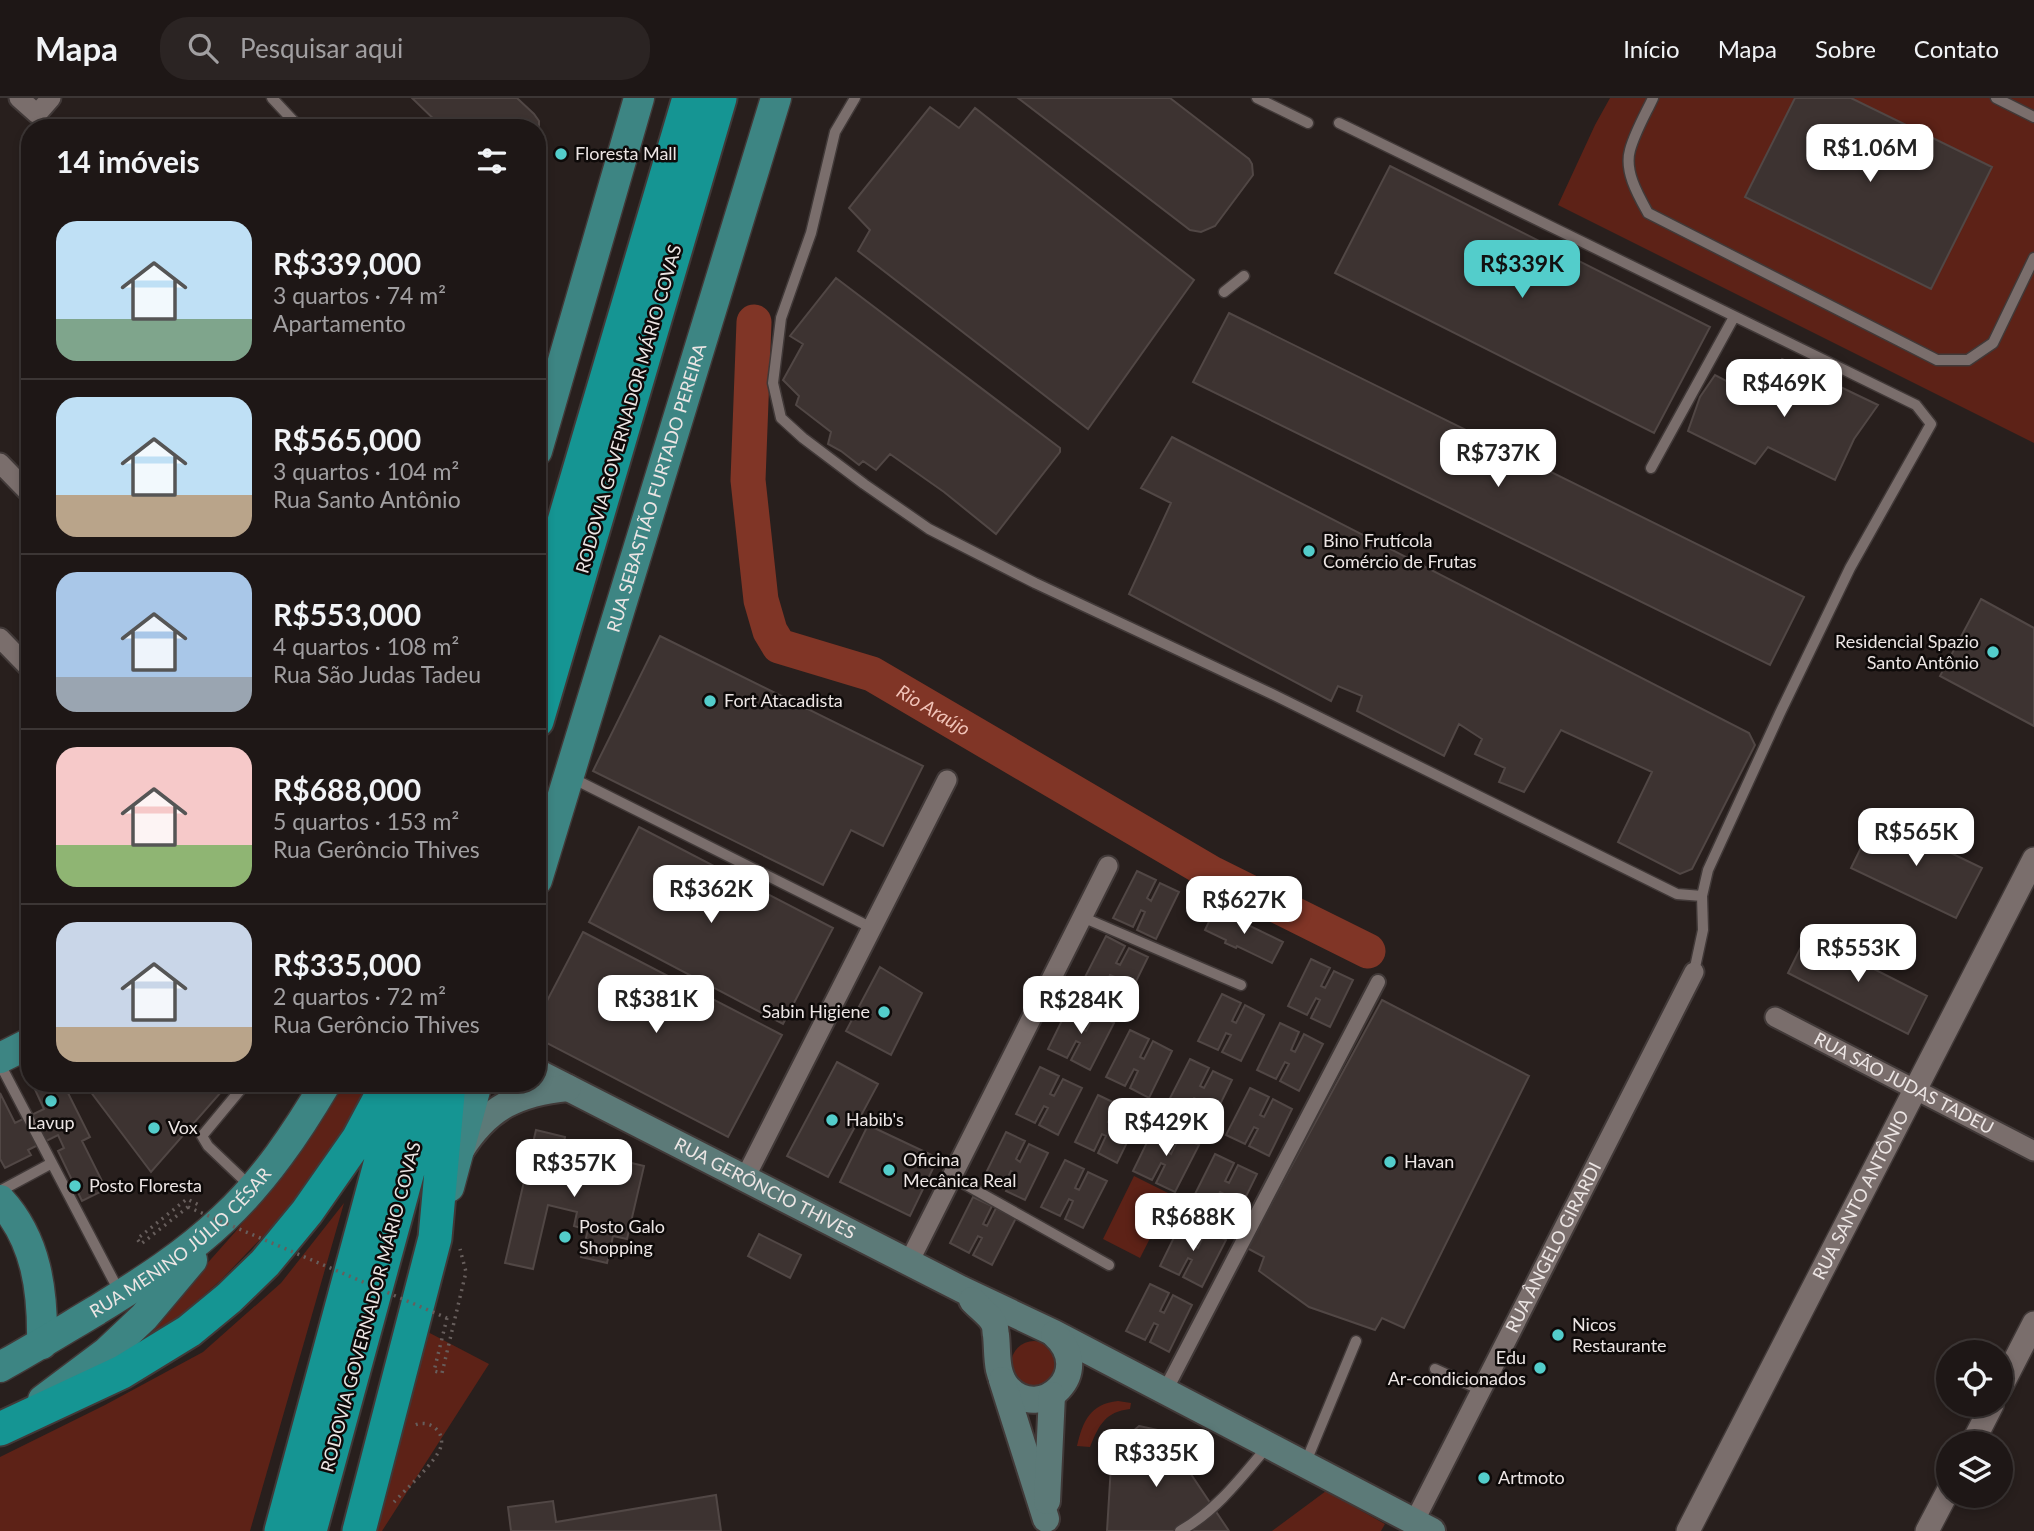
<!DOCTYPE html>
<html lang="pt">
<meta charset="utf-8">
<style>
:root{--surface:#1e1716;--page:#2b2423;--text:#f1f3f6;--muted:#a19fa1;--line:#3c3635;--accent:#53cdcb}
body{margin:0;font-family:Lato,sans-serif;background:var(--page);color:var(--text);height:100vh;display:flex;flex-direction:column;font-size:26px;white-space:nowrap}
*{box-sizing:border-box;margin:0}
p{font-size:23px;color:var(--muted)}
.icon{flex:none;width:38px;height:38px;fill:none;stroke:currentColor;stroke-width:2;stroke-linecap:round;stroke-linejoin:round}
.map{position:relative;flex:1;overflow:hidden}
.sheet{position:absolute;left:21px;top:21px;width:525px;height:973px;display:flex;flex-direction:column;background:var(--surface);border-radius:28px;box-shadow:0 4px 10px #0003,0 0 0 2px var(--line)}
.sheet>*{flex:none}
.controls{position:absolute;left:1936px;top:1242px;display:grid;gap:14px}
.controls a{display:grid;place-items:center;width:77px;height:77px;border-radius:50%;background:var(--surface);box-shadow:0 4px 10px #0003,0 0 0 2px var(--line);font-size:35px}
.price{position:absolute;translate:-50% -60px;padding:0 16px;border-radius:14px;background:#fff;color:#222;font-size:23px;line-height:46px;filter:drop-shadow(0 2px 4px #0008)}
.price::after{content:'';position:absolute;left:50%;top:42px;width:21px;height:16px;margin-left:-10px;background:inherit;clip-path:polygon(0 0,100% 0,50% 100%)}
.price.active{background:var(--accent);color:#111}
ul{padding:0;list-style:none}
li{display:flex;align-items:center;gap:21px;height:175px;padding:0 35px}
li+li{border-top:2px solid var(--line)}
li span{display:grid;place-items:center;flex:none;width:196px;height:140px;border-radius:21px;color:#555}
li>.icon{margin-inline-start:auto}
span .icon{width:84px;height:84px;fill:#fffc;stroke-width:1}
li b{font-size:30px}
h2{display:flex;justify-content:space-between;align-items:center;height:84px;padding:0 35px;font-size:30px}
header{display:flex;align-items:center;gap:42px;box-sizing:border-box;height:98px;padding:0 35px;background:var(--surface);border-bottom:2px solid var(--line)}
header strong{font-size:33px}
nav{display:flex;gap:38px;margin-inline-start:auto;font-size:24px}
.search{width:490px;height:63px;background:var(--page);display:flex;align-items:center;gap:18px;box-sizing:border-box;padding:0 24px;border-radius:28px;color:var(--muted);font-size:26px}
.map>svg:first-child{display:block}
.green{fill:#5d2217}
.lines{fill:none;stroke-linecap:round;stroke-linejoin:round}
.river{stroke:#803526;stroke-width:35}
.building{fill:#3d3331;stroke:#514745;stroke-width:2}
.service-casing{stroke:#413938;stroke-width:13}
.pedestrian-casing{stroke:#413938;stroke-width:18}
.minor-casing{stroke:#413938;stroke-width:23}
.tertiary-casing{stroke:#413938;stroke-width:26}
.secondary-casing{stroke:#413938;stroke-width:30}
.primary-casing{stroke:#413938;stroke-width:33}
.motorway-casing{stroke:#413938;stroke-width:37}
.path{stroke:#675e5c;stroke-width:3.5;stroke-dasharray:2 5;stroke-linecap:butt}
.service{stroke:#7a6e6c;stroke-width:10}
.pedestrian{stroke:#7a6e6c;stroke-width:14}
.minor{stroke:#7a6e6c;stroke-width:19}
.tertiary{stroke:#7a6e6c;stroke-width:23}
.secondary{stroke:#5c7a78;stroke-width:26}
.primary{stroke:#3d8583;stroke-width:30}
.motorway{stroke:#159593;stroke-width:33}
.path-bridge{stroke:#675e5c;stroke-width:3.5;stroke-dasharray:2 5;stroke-linecap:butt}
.poi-dot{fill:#53cdcb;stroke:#0e0a09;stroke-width:2.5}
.labels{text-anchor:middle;stroke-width:5;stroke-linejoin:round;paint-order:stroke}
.poi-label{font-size:18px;fill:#ece5e4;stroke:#0e0a09;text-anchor:start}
.street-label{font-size:18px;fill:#ece5e4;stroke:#0e0a09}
.water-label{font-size:19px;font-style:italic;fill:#f1c3b8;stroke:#0e0a09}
</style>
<header>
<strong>Mapa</strong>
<div class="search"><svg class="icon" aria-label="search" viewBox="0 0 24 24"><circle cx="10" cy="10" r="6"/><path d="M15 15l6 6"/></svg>Pesquisar aqui</div>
<nav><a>Início</a><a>Mapa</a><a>Sobre</a><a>Contato</a></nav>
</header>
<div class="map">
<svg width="2034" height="1433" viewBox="0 0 2034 1433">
<rect width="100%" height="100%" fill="#281f1d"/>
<path class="green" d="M1610,0H2034V345L1558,107L1595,27Z
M339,985H367L344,1033L295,1105L221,1182L172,1225L95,1272L172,1205L236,1133L282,1073Z
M1134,1078L1172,1097L1140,1160L1103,1141Z
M344,1105L250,1433H0V1359L105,1307L203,1254L281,1185Z
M424,1232L489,1266L382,1433H371Z
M1011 1266a23 23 0 1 1 46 0a23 23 0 1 1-46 0Z
M1118,1303L1131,1305L1130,1311C1105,1314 1099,1327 1090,1349L1077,1348C1083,1323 1090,1306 1118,1303Z
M1326,1393L1385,1426L1381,1433H1272Z"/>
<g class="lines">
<path class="river" id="s1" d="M754,224L748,382L761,502L770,533L779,548L872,576L1213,776L1368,853"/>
</g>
<path class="building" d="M412,0H517L534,16L539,23V29L537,37V30H443Z
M1018,0H1170L1249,61L1252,66L1253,77L1215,128L1201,134L1190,132Z
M1795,0H1851L1992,69L1931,191L1745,99Z
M930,9L959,30L975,10L1194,182L1088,331L858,153L870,132L849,110Z
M1390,68L1710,229L1654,335L1335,175Z
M836,180L1060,350V354L996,436L944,394L890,356L876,372L863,363L859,367L841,353L828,346L831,334L796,307L799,298L783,282L803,246L790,238Z
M1229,215L1804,499L1770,567L1193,284Z
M1782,261L1878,307L1854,341L1835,382L1768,349L1755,366L1688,333L1700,299L1715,277L1759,300Z
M1172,339L1749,635L1755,647L1692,771L1680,776L1618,744L1652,674L1561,632L1524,694L1499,684L1505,670L1475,656L1482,641L1459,626L1444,658L1357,613L1362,598L1338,588L1331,603L1129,496L1171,405L1141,390Z
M1981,501L2034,530V628L1940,578Z
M660,538L923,668L883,748L851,732L823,787L593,673Z
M1876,719L1982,770L1956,820L1851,770Z
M639,729L833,830L783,926L589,824Z
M1137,773L1156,782L1147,800L1151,803L1160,785L1179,794L1156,841L1137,832L1145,814L1141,812L1133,829L1113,820Z
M1215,811L1283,844L1272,865L1237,848L1236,850L1225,845L1226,842L1205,832Z
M583,834L782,937L728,1039L537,940V922Z
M1807,837L1927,898L1908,936L1788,875Z
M1106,838L1125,848L1116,865L1120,867L1129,850L1148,859L1125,906L1106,896L1115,879L1110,877L1102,894L1082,885Z
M1311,861L1330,870L1321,888L1325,890L1334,873L1353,882L1330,929L1311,920L1320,902L1316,900L1307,917L1288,908Z
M880,869L922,895L891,957L846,933Z
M1222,896L1241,905L1232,923L1236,925L1245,907L1264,917L1241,963L1222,954L1231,937L1226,935L1218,952L1198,943Z
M1382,902L1529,978L1404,1230L1382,1220L1375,1232L1309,1209L1259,1173L1264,1159L1247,1150Z
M1071,904L1090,913L1082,931L1086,933L1095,915L1114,925L1090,972L1071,962L1080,945L1076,943L1067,960L1048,951Z
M1280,925L1299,934L1291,952L1295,954L1304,936L1323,946L1299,993L1280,983L1289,966L1285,964L1276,981L1257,972Z
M1130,932L1149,941L1140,959L1144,961L1153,943L1172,953L1149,1000L1130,990L1138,973L1134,971L1125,988L1106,979Z
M1190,961L1209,970L1200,988L1204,990L1213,973L1232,982L1209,1029L1190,1019L1198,1002L1194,1000L1186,1017L1166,1008Z
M837,964L878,986L828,1079L787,1058Z
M1040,969L1059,978L1050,996L1054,998L1063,981L1082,990L1058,1037L1039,1027L1048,1010L1044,1008L1035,1025L1016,1016Z
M32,985H63L90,1039L82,1043L106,1091L82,1103L58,1053L64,1050L58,1037L28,1052L31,1057L5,1070L0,1061V995L15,1025L44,1011Z
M84,985H229L151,1074Z
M1250,990L1269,999L1260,1017L1264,1019L1273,1001L1292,1011L1269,1058L1249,1048L1258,1031L1254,1029L1245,1046L1226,1037Z
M1098,997L1117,1006L1108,1024L1112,1026L1121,1009L1140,1018L1117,1065L1098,1055L1106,1038L1102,1036L1094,1053L1075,1044Z
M1156,1026L1175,1035L1167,1053L1171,1056L1180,1038L1199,1047L1175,1094L1156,1085L1165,1067L1161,1065L1152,1082L1133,1073Z
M868,1027L938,1060L910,1118L840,1084Z
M536,1032L565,1039L561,1059L587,1065L590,1055L644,1068L627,1141L613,1138L607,1165L581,1159L588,1132L574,1128L577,1114L548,1107L533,1171L505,1165Z
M1006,1034L1025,1043L1016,1061L1020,1064L1029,1046L1048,1055L1025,1102L1006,1093L1015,1075L1011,1073L1002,1090L983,1081Z
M1215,1056L1234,1065L1225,1083L1229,1085L1238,1067L1257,1076L1234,1123L1215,1114L1224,1096L1220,1094L1211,1112L1192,1102Z
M1065,1062L1084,1071L1075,1090L1079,1092L1088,1074L1107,1083L1083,1130L1065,1121L1073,1103L1069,1101L1060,1118L1041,1109Z
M973,1099L992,1108L983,1126L987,1128L996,1110L1016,1120L992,1167L973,1157L982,1140L978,1138L969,1155L950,1145Z
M1183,1121L1202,1130L1193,1148L1198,1150L1206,1132L1226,1142L1202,1189L1183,1179L1192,1162L1188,1160L1179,1177L1160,1168Z
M759,1136L801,1157L790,1180L748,1158Z
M1150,1186L1169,1195L1160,1213L1164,1215L1173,1197L1192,1207L1169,1254L1150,1244L1158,1227L1154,1225L1145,1242L1126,1233Z
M1139,1328L1162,1333L1229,1433H1107L1112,1351Z
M716,1397L721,1433H511L508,1409L553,1403L556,1424Z"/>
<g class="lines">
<defs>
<path id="service" d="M272,0L300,30
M855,0L835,34L811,135L781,220L773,285L781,320L803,340L864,386L929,431L1035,485L1272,596L1677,796L1702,798L1708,772L1780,615L1850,470L1931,326L1916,307L1339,25
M1257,0L1308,25
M1653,0C1645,17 1635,34 1630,52C1624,73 1638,97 1648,115L1937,262H1968L1993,245L2034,160
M1996,0L2034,19
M1224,194L1244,178
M1651,370L1734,219
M572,680L872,830
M1082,819L1241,887
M1694,874L1703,832L1702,798
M0,966L120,1195
M246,985L202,1038L208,1048L249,1087
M952,1079L1109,1167
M0,1093L52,1065
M1435,1271L1481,1292
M1305,1366L1356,1243
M1180,1433C1216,1413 1241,1380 1267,1349"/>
<path id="pedestrian" d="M1165,1293L1378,884"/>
<g id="minor">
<path d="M19,0L37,16L51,0"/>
<path d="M0,365L30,396"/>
<path d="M0,540L30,571"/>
<path id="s2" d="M1775,919L2034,1053"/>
<path d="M745,1080L947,682"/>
<path d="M909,1164L1108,768"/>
<path id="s3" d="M1414,1424L1694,874"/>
</g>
<g id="tertiary">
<path d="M2000,1291L2034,1225"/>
<path d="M1972,1346L1992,1307"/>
<path id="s4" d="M1688,1433L2034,761"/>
<path d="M1927,1433L1948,1393"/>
</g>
<g id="secondary">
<path id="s5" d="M537,974L961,1191L1054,1235L1432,1433"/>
<path d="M461,1052C488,1009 518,995 568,990"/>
<path d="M972,1202C978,1209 991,1218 994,1226C996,1230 995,1234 996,1237C998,1255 995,1276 1008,1290C1041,1325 1096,1274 1054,1236"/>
<path d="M1002,1282L1046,1421"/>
<path d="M1047,1403L1052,1297"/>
</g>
<g id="primary">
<path d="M537,353L639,0"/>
<path id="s6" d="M537,782L776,0"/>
<path d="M0,960L30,945"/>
<path d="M449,1089L477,985"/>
<path d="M0,1102C37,1142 43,1194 42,1246"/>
<path id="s7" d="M0,1269C33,1251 65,1231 97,1212C142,1184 184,1158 223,1121C265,1082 297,1034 326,985"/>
<path d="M43,1302L107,1254L144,1219L192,1162"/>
</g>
<path id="motorway" d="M537,515L689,0
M537,623L720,0
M0,1331L122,1274L189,1233L229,1200L265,1165L307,1114L358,1041L388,985
M281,1433L401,988
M310,1433L432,985
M359,1433L435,1140L449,985"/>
</defs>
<use href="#service" class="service-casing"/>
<use href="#pedestrian" class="pedestrian-casing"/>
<use href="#minor" class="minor-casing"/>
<use href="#tertiary" class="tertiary-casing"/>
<use href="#secondary" class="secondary-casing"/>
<use href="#primary" class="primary-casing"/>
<use href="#motorway" class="motorway-casing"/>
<path class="path" d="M188,1109L141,1146L137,1141L183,1104L187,1101L201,1108
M447,1220L434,1273L442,1275L466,1174L460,1151
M394,1404C405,1392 438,1362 441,1348C445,1332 427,1320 413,1328"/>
<use href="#service" class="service"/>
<use href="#pedestrian" class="pedestrian"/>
<use href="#minor" class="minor"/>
<use href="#tertiary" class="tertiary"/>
<use href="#secondary" class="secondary"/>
<use href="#primary" class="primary"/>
<use href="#motorway" class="motorway"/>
<path class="path-bridge" d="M188,1109L447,1220"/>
</g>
<g class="poi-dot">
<circle cx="561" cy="56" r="7"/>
<circle cx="1309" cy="453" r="7"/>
<circle cx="1993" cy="554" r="7"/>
<circle cx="710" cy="603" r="7"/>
<circle cx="884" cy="914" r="7"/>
<circle cx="51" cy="1003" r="7"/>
<circle cx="832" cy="1022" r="7"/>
<circle cx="154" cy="1030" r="7"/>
<circle cx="1390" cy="1064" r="7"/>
<circle cx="889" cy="1072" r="7"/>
<circle cx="75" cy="1088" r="7"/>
<circle cx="565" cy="1139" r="7"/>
<circle cx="1558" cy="1237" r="7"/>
<circle cx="1540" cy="1270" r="7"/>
<circle cx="1484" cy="1380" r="7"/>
</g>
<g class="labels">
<g class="poi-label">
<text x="575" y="62">Floresta Mall</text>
<text x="1323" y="449">Bino Frutícola<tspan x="1323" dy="21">Comércio de Frutas</tspan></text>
<text x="1979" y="550" text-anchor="end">Residencial Spazio<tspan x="1979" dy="21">Santo Antônio</tspan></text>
<text x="724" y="609">Fort Atacadista</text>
<text x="870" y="920" text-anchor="end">Sabin Higiene</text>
<text x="846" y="1028">Habib's</text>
<text x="51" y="1031" text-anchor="middle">Lavup</text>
<text x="168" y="1036">Vox</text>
<text x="903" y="1068">Oficina<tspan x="903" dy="21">Mecânica Real</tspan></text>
<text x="1404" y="1070">Havan</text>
<text x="89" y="1094">Posto Floresta</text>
<text x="579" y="1135">Posto Galo<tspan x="579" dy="21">Shopping</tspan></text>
<text x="1572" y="1233">Nicos<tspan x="1572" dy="21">Restaurante</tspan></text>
<text x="1526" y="1266" text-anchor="end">Edu<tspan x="1526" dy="21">Ar-condicionados</tspan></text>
<text x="1498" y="1386">Artmoto</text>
</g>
<g class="street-label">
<text transform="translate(629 311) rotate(-74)" y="6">RODOVIA GOVERNADOR MÁRIO COVAS</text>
<text dy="6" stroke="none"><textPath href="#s6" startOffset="410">RUA SEBASTIÃO FURTADO PEREIRA</textPath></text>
<text dy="6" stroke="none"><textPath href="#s2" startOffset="145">RUA SÃO JUDAS TADEU</textPath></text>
<text dy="6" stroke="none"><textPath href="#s5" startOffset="256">RUA GERÔNCIO THIVES</textPath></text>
<text dy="6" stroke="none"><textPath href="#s4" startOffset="378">RUA SANTO ANTÔNIO</textPath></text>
<text dy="6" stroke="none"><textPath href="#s7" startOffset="220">RUA MENINO JÚLIO CÉSAR</textPath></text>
<text dy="6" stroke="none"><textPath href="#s3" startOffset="308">RUA ÂNGELO GIRARDI</textPath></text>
<text transform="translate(371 1209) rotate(-75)" y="6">RODOVIA GOVERNADOR MÁRIO COVAS</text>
</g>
<g class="water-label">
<text dy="7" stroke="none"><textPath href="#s1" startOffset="497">Rio Araújo</textPath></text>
</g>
</g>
</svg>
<div class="controls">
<a><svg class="icon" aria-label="locate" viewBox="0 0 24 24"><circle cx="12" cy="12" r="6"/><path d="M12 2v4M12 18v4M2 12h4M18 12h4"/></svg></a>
<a><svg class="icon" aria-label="layers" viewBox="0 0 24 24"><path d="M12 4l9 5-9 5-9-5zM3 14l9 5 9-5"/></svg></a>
</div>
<b class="price" style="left:1870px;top:86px">R$1.06M</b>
<b class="price active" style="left:1522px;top:202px">R$339K</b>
<b class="price" style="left:1784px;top:321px">R$469K</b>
<b class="price" style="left:1498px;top:391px">R$737K</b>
<b class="price" style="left:1916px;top:770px">R$565K</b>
<b class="price" style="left:711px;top:827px">R$362K</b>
<b class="price" style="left:1244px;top:838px">R$627K</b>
<b class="price" style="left:1858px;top:886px">R$553K</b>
<b class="price" style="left:656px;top:937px">R$381K</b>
<b class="price" style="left:1081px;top:938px">R$284K</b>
<b class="price" style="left:1166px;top:1060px">R$429K</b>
<b class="price" style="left:574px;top:1101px">R$357K</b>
<b class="price" style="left:1193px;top:1155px">R$688K</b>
<b class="price" style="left:1156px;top:1391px">R$335K</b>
<section class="sheet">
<h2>14 imóveis<svg class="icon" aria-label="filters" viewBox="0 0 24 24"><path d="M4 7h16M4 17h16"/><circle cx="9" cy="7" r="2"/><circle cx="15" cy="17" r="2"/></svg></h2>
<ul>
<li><span style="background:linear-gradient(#bfe0f5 70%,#7fa58c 0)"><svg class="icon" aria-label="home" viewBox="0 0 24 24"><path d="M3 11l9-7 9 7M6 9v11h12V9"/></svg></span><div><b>R$339,000</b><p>3 quartos · 74 m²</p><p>Apartamento</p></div></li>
<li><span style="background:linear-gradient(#bfe0f5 70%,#b9a48a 0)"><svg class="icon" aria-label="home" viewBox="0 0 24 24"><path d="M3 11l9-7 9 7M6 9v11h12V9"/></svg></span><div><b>R$565,000</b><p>3 quartos · 104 m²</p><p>Rua Santo Antônio</p></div></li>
<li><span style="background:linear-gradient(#a9c7e8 75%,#9aa5b1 0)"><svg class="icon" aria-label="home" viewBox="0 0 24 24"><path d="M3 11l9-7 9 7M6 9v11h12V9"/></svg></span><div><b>R$553,000</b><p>4 quartos · 108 m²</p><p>Rua São Judas Tadeu</p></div></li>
<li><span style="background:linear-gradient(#f6c9c9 70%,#8fb573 0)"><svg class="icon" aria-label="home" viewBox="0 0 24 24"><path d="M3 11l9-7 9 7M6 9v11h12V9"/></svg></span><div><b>R$688,000</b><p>5 quartos · 153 m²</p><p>Rua Gerôncio Thives</p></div></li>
<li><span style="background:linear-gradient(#c9d6e8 75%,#b9a48a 0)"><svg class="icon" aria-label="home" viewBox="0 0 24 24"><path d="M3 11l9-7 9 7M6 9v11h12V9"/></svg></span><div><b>R$335,000</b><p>2 quartos · 72 m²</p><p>Rua Gerôncio Thives</p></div></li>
</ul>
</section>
</div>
